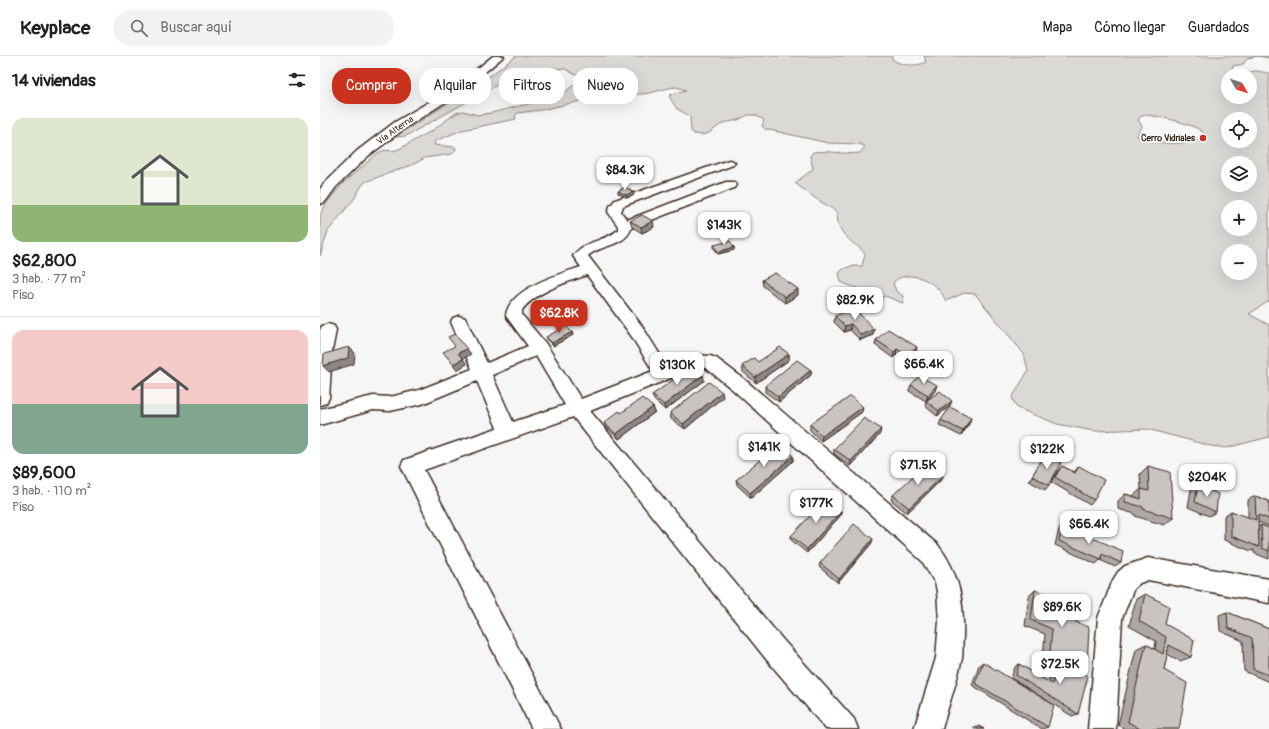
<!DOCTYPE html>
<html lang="es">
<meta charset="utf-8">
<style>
:root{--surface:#fff;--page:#f2f2f2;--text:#222;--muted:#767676;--line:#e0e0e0;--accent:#c8321e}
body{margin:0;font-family:Pangolin,sans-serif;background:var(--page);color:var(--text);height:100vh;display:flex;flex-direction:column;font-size:15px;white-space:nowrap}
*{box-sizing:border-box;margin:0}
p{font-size:13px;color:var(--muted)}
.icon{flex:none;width:22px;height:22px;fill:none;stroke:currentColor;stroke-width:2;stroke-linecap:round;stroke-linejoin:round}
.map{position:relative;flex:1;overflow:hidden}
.details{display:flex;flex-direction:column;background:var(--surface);width:320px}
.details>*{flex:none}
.top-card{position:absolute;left:12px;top:12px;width:380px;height:36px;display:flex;gap:8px}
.needle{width:26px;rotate:129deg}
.tools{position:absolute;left:901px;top:12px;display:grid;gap:8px}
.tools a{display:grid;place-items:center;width:36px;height:36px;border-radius:50%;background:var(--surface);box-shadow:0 4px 16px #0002;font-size:20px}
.price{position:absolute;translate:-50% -34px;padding:0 9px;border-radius:8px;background:#fff;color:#222;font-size:13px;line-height:26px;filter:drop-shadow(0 1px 2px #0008)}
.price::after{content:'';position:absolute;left:50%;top:24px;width:12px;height:9px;margin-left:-6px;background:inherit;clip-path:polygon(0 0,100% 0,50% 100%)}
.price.on{background:var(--accent);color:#fff}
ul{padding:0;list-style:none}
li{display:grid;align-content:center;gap:8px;height:212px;padding:0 12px}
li+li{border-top:1px solid var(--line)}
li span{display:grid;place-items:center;height:124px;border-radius:12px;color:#555}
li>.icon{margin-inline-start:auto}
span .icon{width:72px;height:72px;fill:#fffc;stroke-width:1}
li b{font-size:17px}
h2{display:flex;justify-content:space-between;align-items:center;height:48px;padding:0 12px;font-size:17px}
.chip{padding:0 14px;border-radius:16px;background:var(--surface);box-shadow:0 4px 16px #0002;font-size:14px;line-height:36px}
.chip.on{background:var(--accent);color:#fff}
header{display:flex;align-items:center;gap:24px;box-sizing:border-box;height:56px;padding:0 20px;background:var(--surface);border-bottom:1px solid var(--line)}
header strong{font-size:19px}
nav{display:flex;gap:22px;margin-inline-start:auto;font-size:14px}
.search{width:280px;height:36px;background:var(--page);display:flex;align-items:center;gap:10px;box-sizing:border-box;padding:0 14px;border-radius:16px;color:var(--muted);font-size:15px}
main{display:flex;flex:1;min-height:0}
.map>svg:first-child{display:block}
.green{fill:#dbd9d6;stroke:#8b827a;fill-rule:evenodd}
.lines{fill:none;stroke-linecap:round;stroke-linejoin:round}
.minor-casing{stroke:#3b2a1e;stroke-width:3}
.highway-casing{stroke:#3b2a1e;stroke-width:3}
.minor{fill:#fff;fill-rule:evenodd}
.highway{fill:#fff;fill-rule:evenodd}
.wall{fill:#ada8a6;stroke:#3b2a1e}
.shaded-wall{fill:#8d8887;stroke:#3b2a1e}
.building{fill:#c9c3c1;stroke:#3b2a1e}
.poi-dot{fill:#c8321e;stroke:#fff;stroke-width:1.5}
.labels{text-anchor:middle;stroke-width:3.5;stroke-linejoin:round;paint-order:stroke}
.far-street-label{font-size:9px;fill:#3b2a1e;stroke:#fff}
.far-poi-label{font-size:9px;font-weight:bold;fill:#3b2a1e;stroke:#fff;text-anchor:end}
</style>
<header>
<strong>Keyplace</strong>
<div class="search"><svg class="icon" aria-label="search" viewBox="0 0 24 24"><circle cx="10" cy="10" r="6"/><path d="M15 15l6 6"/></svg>Buscar aquí</div>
<nav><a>Mapa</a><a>Cómo llegar</a><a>Guardados</a></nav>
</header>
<main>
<section class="details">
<h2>14 viviendas<svg class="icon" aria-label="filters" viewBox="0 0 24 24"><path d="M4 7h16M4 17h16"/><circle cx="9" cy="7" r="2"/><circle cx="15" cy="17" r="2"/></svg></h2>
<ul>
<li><span style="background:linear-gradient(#dfe7d0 70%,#8fb573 0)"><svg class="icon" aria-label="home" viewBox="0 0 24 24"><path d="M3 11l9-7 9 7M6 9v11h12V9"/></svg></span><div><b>$62,800</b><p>3 hab. · 77 m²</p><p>Piso</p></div></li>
<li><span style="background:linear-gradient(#f6c9c9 60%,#7fa58c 0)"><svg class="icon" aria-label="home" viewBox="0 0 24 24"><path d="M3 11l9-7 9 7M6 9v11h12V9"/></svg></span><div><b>$89,600</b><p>3 hab. · 110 m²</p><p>Piso</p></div></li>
</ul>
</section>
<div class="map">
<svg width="949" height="673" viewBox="0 0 949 673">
<rect width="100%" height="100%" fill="#f7f6f6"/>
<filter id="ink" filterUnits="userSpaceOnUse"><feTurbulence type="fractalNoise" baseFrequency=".025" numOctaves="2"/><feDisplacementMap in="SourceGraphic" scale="8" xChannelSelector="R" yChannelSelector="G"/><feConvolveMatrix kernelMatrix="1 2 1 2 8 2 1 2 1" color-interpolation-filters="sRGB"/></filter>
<g filter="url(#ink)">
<path class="green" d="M196,0H572V3C581,10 596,11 606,6L604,0H949V2L938,0L928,2L923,8L913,10L912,12C919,22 930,14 939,15C942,16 946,17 949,17V245L929,258L949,269V381L906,392L891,390L827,373L774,375L737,368L697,352L692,342L708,315L704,298L655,238L644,237L626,245C624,241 621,235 617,232C606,221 584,214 573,227L576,235L583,240V247L565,240L560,242L521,226L519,217C525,210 532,210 542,210L545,198C541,192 538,191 533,187C521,177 517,170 517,156L495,142L475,127L493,113L490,100L493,96C509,94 524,99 540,97L545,91L540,88L508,87L445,73L442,70L444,64L435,59H428L418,64L403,67L389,77L382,79L374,78L371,75L370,60L357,53L350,42V39L366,34L356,31L349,32L330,37L265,44L221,54L197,57L195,60L196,63L142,74L115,85L114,89L135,91L136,94L132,98L105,102L92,109L47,125L42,129L34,143L8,175L0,200V159L6,148L23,127L58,97L65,94L72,95L79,93L113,74L136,57L143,55L158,59L171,57L228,43L241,39L255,28L259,22L258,20L245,13L232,12L186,24L86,80L75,81L163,25ZM908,19H930V41H908ZM825,59C838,60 879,68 885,79C877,91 829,89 817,80L822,70L818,64L820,61ZM908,63H930V85H908ZM908,107H930V129H908ZM908,151H930V173H908ZM908,195H930V217H908Z"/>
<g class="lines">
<defs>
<path id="minor" d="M409,104L413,105L415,107L413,109L303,150L301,156L307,164L406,126H414L416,129L414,132L311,172C307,190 279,189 268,200L322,270L347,310L377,299L390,300L396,302L424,323L618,489C640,518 644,546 643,581C642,588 643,596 642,602C637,626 628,650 622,673H594L616,602L619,565L617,535L615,527L602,505L412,333L386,312L378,311L270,355L464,585L534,663L538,673H506L446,603L253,361L104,414L241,673H212L81,410L84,404L177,372L157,325L102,348L70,355L53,354L0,369V353L53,340L70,341L99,334L152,313L131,266L133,262L139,260L145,262L167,307L208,290L186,260C188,233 239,218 261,211L253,200C264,184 284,186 298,174V170L288,156L290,150L295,144ZM267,219L310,278L333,315L261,343L226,288L202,259V254C217,235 245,227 267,219ZM216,300L245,349L193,366L172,319Z
M8,268L14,270L16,274L12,295L9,342L6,347L0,349V274L2,270Z
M828,502L949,523V547L828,524L820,527L814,532L802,562L796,673H768L778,562L793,524L798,516L805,510Z"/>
<path id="highway" d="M173,0H184L144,34L85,72L47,101L16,131L5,146L0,148V133L6,125L37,95L75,66L136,30Z"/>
</defs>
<use href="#minor" class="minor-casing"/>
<use href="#highway" class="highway-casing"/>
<use href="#minor" class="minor"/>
<use href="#highway" class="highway"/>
</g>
<path class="wall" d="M298,135L314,139L307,142L298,137Z
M310,165L334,171L322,177L312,171Z
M394,189L414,191V194L398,198L394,192Z
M442,224L478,239L465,247L443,230Z
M515,260L554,273L553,279L540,284L530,274L524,276L514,266Z
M252,276L253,279L233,290L228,284L226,281Z
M556,284L596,297L586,305L576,299L573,302L555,289Z
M469,298V304L436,327L423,316L422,310Z
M491,314V319L459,346L445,336V330Z
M383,319L384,325L345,354L334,344L332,339Z
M591,329L615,335L606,345L589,335Z
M403,341L365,373L351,363L350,357Z
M606,345L630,350L617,360L605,350Z
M333,351L335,356L299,383L287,372L284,367L301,357Z
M542,356L501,385L490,374V368Z
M621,364L649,368L641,380L619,369Z
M560,378L530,410L514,398V393Z
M725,398L729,429L725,434L709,425Z
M473,400V405L431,442L417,429L416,424Z
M742,410L754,416L759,410L774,444L770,449L731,426L738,415Z
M828,410L853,462L844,469L815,460V458L798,453V445L805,438L813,440L821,433L820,418Z
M623,420L620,425L587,457L571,444L573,439Z
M878,429L896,456L889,460L868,451L871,434Z
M935,440L949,445V470L938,466V471L941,469L949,472V503L934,497V494L931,495L904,484V460L911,455L928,462V444Z
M521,455L520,460L487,497L471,484V480Z
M743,469L801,507L795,511L780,504L776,508L735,489L739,473Z
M553,483L551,488L518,527L499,511L500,507Z
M715,534L756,566L767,612L759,615L758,658L752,660L691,622L695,611L699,608L728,626L735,606L723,602L725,578L705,570L709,540Z
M825,538L845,568L871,601L860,605L847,598L844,614L859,673H805L798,669L816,593L826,588L835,593L836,585L809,570L816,543Z
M907,556L949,573V626L924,615L923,585L900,575L899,559Z
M663,606L728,671L722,673L652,629L659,609Z
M658,670L664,673H654V671Z"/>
<path class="shaded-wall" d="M313,136L314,139L307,142L306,139Z
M333,165L334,171L322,177L321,171Z
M414,191V194L398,198V196Z
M478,233V239L465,247V241Z
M531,268L530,274L524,276L525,270Z
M554,273L553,279L540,284L541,279Z
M252,276L253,279L233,290L232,287Z
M29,291L35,297L34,308L9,316L3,310Z
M597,291L596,297L586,305L588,300Z
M147,293L151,298L143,303L138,297Z
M577,293L576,299L573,302L574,296Z
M469,298V304L436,327L435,321Z
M143,303L147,308L137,314L133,308Z
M491,314V319L459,346L458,341Z
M383,319L384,325L345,354L344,349Z
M617,329L615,335L606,345L608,339Z
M402,336L403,341L365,373L363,368Z
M632,345L630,350L617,360L619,355Z
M333,351L335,356L299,383L296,378Z
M543,351L542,356L501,385L502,380Z
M651,362L649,368L641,380L643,375Z
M561,373L560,378L530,410L531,405Z
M473,400V405L431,442L430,437Z
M623,420L620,425L587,457L589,452Z
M521,455L520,460L487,497V493Z
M553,483L551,488L518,527L519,523Z"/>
<path class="building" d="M305,131L313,136L306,139L298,135Z
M322,159L333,165L321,171L310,165Z
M410,185L414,191L398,196L394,189Z
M455,217L478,233L465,241L442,224Z
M534,252L554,273L541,279L531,268L525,270L515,260Z
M246,270L252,276L232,287L226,281Z
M568,273L597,291L588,300L577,293L574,296L556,284Z
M135,278L147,293L138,297L143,303L133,308L123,296L135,290L128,281Z
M29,291L28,302L3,310L4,298Z
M460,291L469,298L435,321L422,310L434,302L438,306Z
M477,304L491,314L458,341L445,330Z
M371,311L383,319L344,349L332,339Z
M599,320L617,329L608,339L591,329Z
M389,326L402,336L363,368L350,357Z
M620,335L632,345L619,355L606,345Z
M531,340L543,351L502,380L490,368Z
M322,342L333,351L296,378L284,367L299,355L301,357Z
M630,351L651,362L643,375L621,364Z
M544,362L561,373L531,405L514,393Z
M459,388L473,400L430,437L416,424Z
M725,398L741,407L729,429L712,420Z
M607,407L623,420L589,452L573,439Z
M742,410L755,417L759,410L784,424L774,444L735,421Z
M828,410L850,416L853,462L823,453V451L805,446V438L821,443V433L829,435Z
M878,429L898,438L896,456L875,446Z
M935,440L949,445V463L938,459L939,491L911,480V455L936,464Z
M506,443L521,455L487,493L471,480Z
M534,468L553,483L519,523L500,507Z
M743,469L803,495L801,507L782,498L781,503L739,485Z
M941,469L949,472V495L942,492Z
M715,534L757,550L756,566L769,571L767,612L730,597L732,573L711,564Z
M825,538L849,550L845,568L874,584L871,601L849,589L844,614L867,627L859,673H820L808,666L826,588L843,598L846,581L819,565Z
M907,556L949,573V619L933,613L932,582L908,572Z
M739,604L768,620L758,658L696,619L699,608L732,628Z
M663,606L734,649L728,671L655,627Z
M658,670L664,673H657Z"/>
</g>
<circle class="poi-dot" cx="883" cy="82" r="4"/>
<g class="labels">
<g class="far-street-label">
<text transform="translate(75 74) rotate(-35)" y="3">Vía Alterna</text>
</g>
<g class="far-poi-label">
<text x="875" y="85">Cerro Vidriales</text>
</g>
</g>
</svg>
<div class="tools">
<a><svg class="needle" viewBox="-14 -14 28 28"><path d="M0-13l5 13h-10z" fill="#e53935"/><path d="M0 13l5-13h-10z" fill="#767676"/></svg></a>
<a><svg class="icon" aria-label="locate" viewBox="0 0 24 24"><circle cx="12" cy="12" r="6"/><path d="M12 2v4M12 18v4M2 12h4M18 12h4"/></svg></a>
<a><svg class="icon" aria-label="layers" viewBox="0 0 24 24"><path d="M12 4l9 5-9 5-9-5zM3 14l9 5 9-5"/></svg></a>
<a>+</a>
<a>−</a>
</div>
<b class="price" style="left:305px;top:135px">$84.3K</b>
<b class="price" style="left:404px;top:190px">$143K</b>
<b class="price" style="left:535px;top:265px">$82.9K</b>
<b class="price on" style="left:239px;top:278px">$62.8K</b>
<b class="price" style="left:604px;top:329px">$66.4K</b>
<b class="price" style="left:357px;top:330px">$130K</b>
<b class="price" style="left:444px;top:412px">$141K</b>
<b class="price" style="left:727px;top:414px">$122K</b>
<b class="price" style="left:598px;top:430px">$71.5K</b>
<b class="price" style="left:887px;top:442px">$204K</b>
<b class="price" style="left:496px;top:468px">$177K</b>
<b class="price" style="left:769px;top:489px">$66.4K</b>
<b class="price" style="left:742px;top:572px">$89.6K</b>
<b class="price" style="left:740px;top:629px">$72.5K</b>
<div class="top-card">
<a class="chip on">Comprar</a>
<a class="chip">Alquilar</a>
<a class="chip">Filtros</a>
<a class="chip">Nuevo</a>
</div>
</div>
</main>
